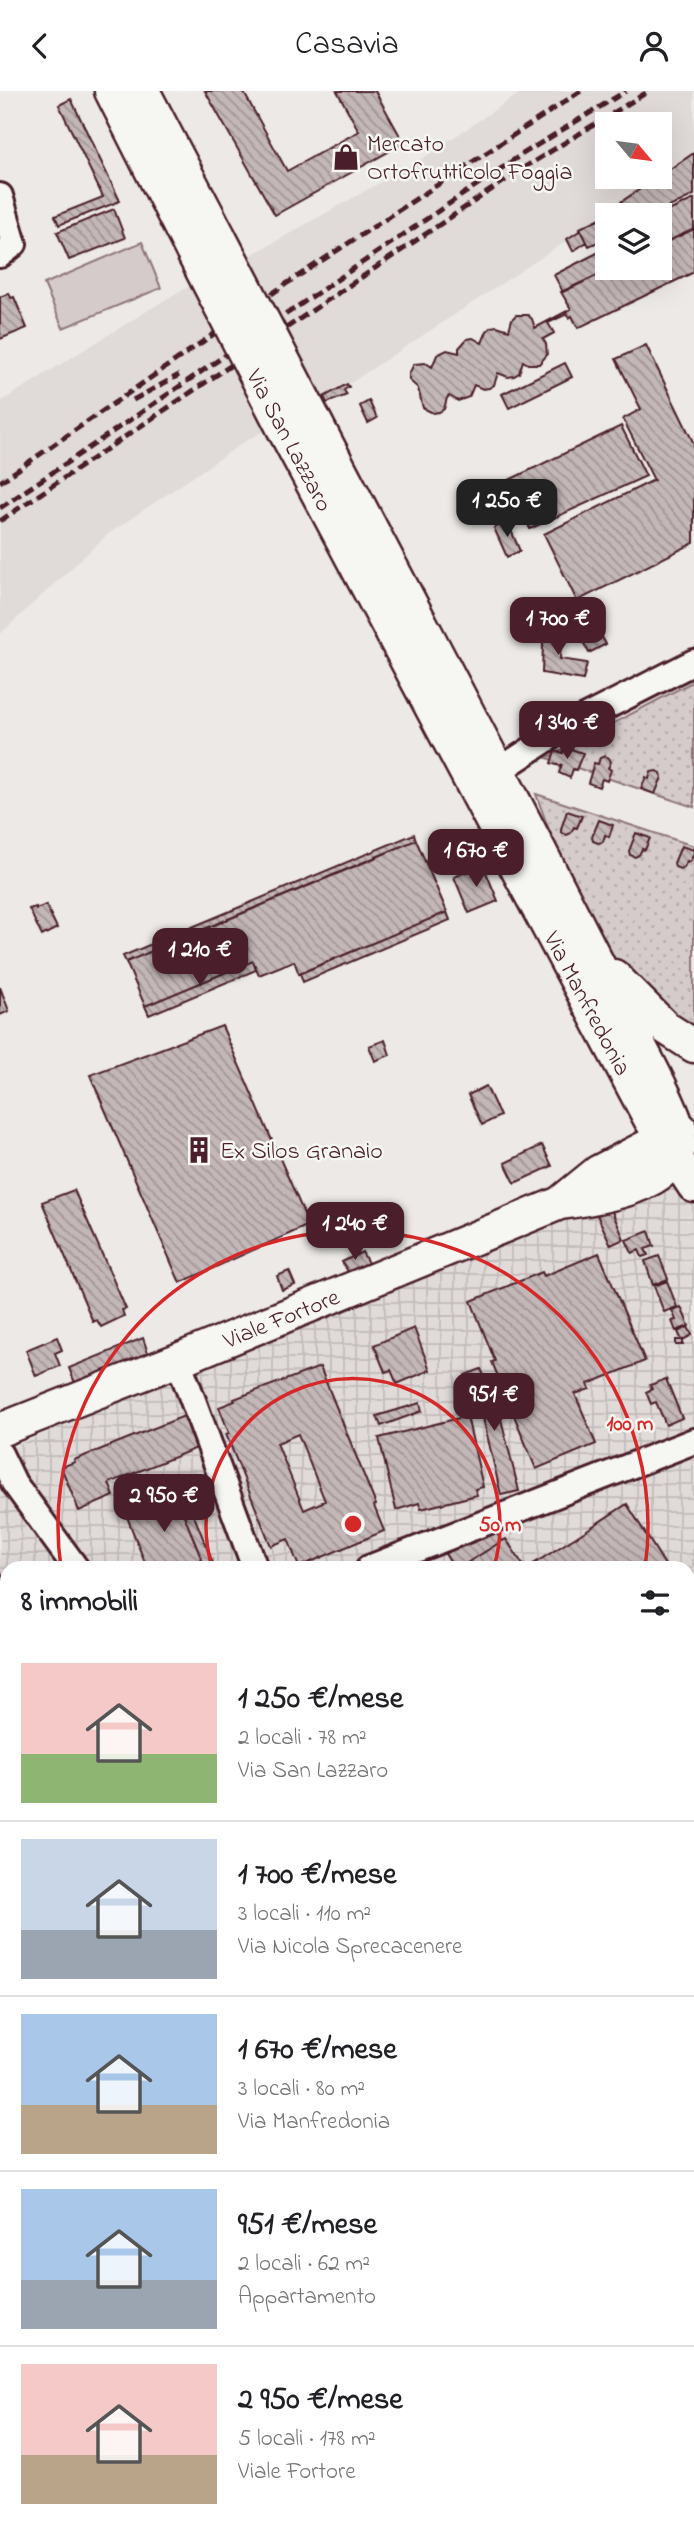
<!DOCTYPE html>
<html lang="it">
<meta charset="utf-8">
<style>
:root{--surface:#fff;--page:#f2f2f2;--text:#202124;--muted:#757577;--line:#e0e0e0;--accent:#4a1f2b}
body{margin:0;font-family:"Indie Flower",sans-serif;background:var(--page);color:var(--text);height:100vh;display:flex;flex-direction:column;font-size:26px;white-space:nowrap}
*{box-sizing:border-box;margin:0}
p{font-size:23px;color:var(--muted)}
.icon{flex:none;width:38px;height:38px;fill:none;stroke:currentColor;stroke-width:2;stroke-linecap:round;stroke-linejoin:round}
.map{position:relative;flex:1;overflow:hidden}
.panel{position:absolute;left:0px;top:1470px;width:695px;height:975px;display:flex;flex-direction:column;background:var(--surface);border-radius:21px 21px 0 0;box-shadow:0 7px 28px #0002}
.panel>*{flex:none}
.needle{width:46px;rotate:119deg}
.buttons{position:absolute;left:595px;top:21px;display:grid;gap:14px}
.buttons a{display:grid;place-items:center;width:77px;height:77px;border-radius:0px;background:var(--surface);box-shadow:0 7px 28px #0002;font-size:35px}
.price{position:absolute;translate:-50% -60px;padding:0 16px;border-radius:14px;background:var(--accent);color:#fff;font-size:23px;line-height:46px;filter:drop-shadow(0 2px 4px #0008)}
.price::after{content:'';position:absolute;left:50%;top:42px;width:21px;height:16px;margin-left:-10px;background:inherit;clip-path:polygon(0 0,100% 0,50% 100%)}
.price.current{background:#222;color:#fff}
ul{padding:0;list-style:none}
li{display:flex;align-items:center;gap:21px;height:175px;padding:0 21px}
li+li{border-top:2px solid var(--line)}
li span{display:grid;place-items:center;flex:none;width:196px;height:140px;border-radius:0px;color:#555}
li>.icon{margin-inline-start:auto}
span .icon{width:84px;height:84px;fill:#fffc;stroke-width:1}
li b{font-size:30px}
h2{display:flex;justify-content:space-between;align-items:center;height:84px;padding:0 21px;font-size:30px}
header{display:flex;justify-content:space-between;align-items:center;height:91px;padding:0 21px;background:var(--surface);font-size:32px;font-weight:600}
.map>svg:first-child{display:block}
.built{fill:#e0dad8;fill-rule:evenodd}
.industrial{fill:url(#industrial-grid);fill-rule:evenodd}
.green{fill:url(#green-dots);stroke:#8f757a;stroke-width:2}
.pitch{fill:#d4cbca;stroke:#8f757a;stroke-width:2}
.building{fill:url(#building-back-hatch);stroke:#4a1f2b;stroke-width:2;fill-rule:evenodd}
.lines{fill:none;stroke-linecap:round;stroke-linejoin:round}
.minor-casing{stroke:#4a1f2b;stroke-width:30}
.major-casing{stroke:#4a1f2b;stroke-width:37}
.minor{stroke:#f6f6f2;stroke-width:24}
.major{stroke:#f6f6f2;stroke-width:32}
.rail{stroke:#4a1f2b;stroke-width:5;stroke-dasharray:10 5;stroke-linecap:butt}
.major-bridge-casing{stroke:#4a1f2b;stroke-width:37;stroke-linecap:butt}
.major-bridge{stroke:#f6f6f2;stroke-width:32}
.ring{fill:none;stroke:#d62828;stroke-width:3.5}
.labels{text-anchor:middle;stroke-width:5;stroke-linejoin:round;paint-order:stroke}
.poi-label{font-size:24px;fill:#4a1f2b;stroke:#f6f6f2;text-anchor:start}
.street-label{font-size:24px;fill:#4a1f2b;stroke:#f6f6f2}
.centre{fill:#d62828;stroke:#f6f6f2;stroke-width:3.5}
.ring-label{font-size:21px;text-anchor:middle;font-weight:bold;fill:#d62828;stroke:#f6f6f2;stroke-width:5;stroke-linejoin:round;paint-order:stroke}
</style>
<header><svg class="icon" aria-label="back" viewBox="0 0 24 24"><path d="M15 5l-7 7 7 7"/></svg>Casavia<svg class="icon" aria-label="person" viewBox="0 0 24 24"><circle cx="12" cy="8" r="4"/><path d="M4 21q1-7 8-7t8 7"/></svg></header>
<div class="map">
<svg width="694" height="2444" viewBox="0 0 694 2444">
<defs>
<pattern id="industrial-grid" width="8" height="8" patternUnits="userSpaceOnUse" patternTransform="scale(1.75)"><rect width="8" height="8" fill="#e0dad8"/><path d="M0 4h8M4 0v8" fill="none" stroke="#c2bbba"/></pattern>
<pattern id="green-dots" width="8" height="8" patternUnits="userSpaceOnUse" patternTransform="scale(1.75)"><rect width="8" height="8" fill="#d4cbca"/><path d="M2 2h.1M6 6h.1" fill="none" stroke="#b8aeae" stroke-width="1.8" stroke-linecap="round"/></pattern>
<pattern id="building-back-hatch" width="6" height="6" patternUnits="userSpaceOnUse" patternTransform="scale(1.75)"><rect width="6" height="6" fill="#c4b7b7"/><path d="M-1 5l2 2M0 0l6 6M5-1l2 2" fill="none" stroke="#a19495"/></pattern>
</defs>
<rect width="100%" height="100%" fill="#ece9e6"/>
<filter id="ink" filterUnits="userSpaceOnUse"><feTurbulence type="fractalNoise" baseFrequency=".0143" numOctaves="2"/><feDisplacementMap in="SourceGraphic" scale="14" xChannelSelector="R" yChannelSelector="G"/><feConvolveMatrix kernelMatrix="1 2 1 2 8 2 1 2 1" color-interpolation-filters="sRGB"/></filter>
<g filter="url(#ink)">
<path class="built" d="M523,0H694V66L329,306L247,349L108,443L0,543V311L173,204L257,161L422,68ZM607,33H660V86H607Z"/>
<path class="industrial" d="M694,1087V2444H0V1361L521,1143ZM7,1477H688V2438H7Z"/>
<path class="green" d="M694,590V716L547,667Z
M536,703L694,755V940L650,915L588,832L560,769Z
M688,1754L694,1765V1917L688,1918Z"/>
<path class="pitch" d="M142,151L161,197L63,237L44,193Z"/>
<path class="building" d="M205,0H243L287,80L359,40L337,0H375L404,52L275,124Z
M71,8L120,110L59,134L55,125L103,106L59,14Z
M694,62V104L653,124H607V147L589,155L580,137L623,116L621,111Z
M694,108V138L660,154V124Z
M114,118L125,147L69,169L57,141Z
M694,138V181L578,237L572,225L569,227L567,223L548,232L554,242L543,248L546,253L547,264L539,273H528L523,270L519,282L514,285L508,286L498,282L494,294L489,297L483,298L474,294L469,306L458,310L449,305L447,307L444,318L439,321L433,322L423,317L418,297L409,289V283L414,273L426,272L432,276L437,264L447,259L459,262V257L467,248L473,247L482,252L487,240L491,236L497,235L509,239L512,228L516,224H528L532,228L535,237L571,218L561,201L613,177H660V154Z
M581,139L587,151L573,160L567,148Z
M607,157V177H613L563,201L554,184Z
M9,202L11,207L14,206L27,237L0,248V206Z
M646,254L694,353V452L577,510L544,443L654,389L623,328L641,318L616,268Z
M565,272L572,286L509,317L502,303Z
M347,293L349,296L344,299L347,304L327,312L324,306Z
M369,310L377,327L368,332L360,315Z
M621,335L646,385L530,438L507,390Z
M487,398L496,416L489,419L480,401Z
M507,430L520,460L507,466L494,437Z
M544,525L561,550L560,568L587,572L583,589L542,582Z
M598,539L606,553L589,562L581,547Z
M565,656L583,662L576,679L573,678L570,687L559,682L562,673L560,675L551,672L555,660L563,662Z
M605,665L609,667L611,671L608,677L611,679L607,690L602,688L599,696L588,692L594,672L598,673L600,667Z
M656,680L661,682L662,686L655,703L641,698L646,686L649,688L651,681Z
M567,720L582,725L577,737L574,736L571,742L567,744L562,742L561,738Z
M599,729L613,734L609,746L605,744L603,751L598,752L593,750L592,746Z
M636,742L650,747L645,759L642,758L639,764L635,766L630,764L629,760Z
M414,743L416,749L370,769L126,871L123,865Z
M416,749L447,821L299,883L294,870L259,884L253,870L145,915L126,871Z
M681,755L694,759V762L690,771L687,770L684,776L680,778L675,776L674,772Z
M483,774L498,810L469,822L454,786Z
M46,814L57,837L42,845L29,818L36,816V818Z
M447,821L450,829L303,891L300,882Z
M253,870L256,879L149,924L145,915Z
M0,896L9,920L0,924Z
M222,935L309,1134L180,1192L90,984Z
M385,949L390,964L375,970L369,955Z
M486,995L500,1025L482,1034L468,1004Z
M542,1054L552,1075L515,1092L505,1072Z
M74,1099L126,1218L122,1219L124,1225L101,1236L97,1229L93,1231L42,1111Z
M611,1118L624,1148L611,1154L597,1124Z
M649,1140L654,1155L645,1158L648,1164L642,1166L639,1159L632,1162L626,1149Z
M362,1161L368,1172L349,1182L342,1171Z
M599,1162L645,1270L588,1293L590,1298L575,1303L596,1353L536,1378L492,1271L495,1270L471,1210L542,1181L544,1185Z
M659,1165L668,1188L653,1194L645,1170Z
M289,1180L295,1194L282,1199L277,1185Z
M667,1190L677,1216L664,1221L654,1195Z
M681,1216L689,1235L676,1240L672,1230L676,1229L672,1219Z
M688,1236L692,1244L683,1249V1254H676V1249H682L678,1241Z
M414,1237L430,1279L397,1293L391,1279L385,1281L374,1254Z
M57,1246L62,1259L55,1262L60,1275L36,1285L26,1259Z
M143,1247L148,1262L75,1292L69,1277Z
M320,1276L376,1414L374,1415L384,1440L299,1476L288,1448L271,1455L226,1343L229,1342L219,1316L235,1310L234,1308ZM298,1343L325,1410L304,1419L277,1352Z
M481,1278L498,1316L519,1400L501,1404L482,1322L465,1284Z
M666,1288L682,1327L666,1334L656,1311L651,1313L646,1301L652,1298L650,1294Z
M420,1312L422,1320L381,1335L377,1325Z
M184,1325L197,1357L109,1392L114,1405L79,1420L61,1376L75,1371L74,1369Z
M467,1325L483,1396L475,1398L477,1404L421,1418L419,1412L396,1419L379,1347Z
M182,1395L215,1477H205L174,1399Z
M174,1399L205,1477H147L124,1418Z
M627,1413L667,1477H527L576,1446Z
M493,1437L502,1450L459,1477H454L442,1458Z
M506,1448L525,1477H459L502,1450Z
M0,1479L7,1495V1572L0,1575Z
M688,1509L694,1519V1538L688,1542Z
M7,1658V1698L0,1686V1662Z
M0,1798L7,1809V1883L4,1885L0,1879Z
M7,1936V1985L0,1989V1940Z
M7,2126V2165L0,2169V2130Z
M7,2165V2212L0,2199V2169Z
M93,2438H124L126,2444H94Z
M124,2438H210L212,2444H126Z"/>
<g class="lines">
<defs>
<path id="minor" d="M0,105L14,153L0,164
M486,688L564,637L694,571
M178,1269L255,1477
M0,1363L14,1392L76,1477
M369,1477L694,1350
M688,1650L694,1646
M0,1754L7,1766
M0,1915L7,1911
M688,1994L694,1993
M688,2038L694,2062
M0,2067L7,2060
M0,2330L7,2328
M0,2357L7,2370
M688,2385L694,2383
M42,2438L45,2444
M458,2444L481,2438"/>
<path id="major" d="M111,0L192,160
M143,0L219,145
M285,341L650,1028L694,1095
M614,885L666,937L694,955
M561,1111L598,1081L681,1038
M0,1339L178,1269L560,1112C597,1107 673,1097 680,1052C684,1033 634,945 623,923C523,722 416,525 313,326"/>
</defs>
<use href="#minor" class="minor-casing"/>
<use href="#major" class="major-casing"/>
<use href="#minor" class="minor"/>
<use href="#major" class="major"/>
<path class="rail" d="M133,309L179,284
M0,391L286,193L581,0
M0,417L521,64L626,0
M0,430L525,76L649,0"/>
<defs>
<path id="major-bridge" d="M219,145L313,326
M192,160L285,341"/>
</defs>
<use href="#major-bridge" class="major-bridge-casing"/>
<use href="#major-bridge" class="major-bridge"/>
</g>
</g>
<g class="ring">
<path d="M212 1476A147 147 0 1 1 494 1476"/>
<path d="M61 1477A295 295 0 1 1 645 1477"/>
</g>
<defs>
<symbol id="shop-bare" viewBox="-9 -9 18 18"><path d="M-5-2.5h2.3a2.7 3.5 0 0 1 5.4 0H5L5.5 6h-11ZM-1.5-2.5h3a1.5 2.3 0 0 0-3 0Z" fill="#4a1f2b" stroke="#f6f6f2" stroke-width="2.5" paint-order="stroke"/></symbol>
<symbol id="building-bare" viewBox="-9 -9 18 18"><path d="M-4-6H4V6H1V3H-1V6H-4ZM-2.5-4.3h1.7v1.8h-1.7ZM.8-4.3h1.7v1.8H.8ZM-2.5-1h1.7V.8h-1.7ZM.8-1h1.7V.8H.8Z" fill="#4a1f2b" stroke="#f6f6f2" stroke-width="2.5" paint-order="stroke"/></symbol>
</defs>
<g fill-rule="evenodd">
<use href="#shop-bare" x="327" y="47" width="38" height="38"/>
<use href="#building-bare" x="180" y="1040" width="38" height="38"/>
</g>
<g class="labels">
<g class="poi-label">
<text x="367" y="60">Mercato<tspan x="367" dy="28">Ortofrutticolo Foggia</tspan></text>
<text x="220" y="1067">Ex Silos Granaio</text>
</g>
<g class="street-label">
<text transform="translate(290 349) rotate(62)" y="8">Via San Lazzaro</text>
<text transform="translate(588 912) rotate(62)" y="8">Via Manfredonia</text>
<text transform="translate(281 1227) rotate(-22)" y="8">Viale Fortore</text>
</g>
</g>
<circle cx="353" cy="1433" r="10" class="centre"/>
<g class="ring-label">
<text x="630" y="1339">100 m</text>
<text x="500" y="1440">50 m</text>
</g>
</svg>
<div class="buttons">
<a><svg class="needle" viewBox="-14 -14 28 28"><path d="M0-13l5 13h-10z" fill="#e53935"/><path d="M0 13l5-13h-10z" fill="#757577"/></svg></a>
<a><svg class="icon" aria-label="layers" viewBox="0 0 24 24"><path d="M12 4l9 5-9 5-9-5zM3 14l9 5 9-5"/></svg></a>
</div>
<b class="price current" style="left:507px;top:448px">1 250 €</b>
<b class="price" style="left:558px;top:566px">1 700 €</b>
<b class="price" style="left:567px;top:670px">1 340 €</b>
<b class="price" style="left:476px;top:798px">1 670 €</b>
<b class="price" style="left:200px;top:897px">1 210 €</b>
<b class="price" style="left:355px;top:1171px">1 240 €</b>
<b class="price" style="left:494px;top:1342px">951 €</b>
<b class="price" style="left:164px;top:1443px">2 950 €</b>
<section class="panel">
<h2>8 immobili<svg class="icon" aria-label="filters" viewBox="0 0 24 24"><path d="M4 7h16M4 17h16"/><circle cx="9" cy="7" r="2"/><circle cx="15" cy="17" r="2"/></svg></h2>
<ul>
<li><span style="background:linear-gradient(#f6c9c9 65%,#8fb573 0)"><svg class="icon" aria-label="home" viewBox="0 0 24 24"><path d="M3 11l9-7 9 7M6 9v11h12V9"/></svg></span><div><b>1 250 €/mese</b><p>2 locali · 78 m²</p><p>Via San Lazzaro</p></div></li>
<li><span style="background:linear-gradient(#c9d6e8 65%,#9aa5b1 0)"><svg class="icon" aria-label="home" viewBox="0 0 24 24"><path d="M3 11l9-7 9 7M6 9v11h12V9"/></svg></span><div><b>1 700 €/mese</b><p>3 locali · 110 m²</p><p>Via Nicola Sprecacenere</p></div></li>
<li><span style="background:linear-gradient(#a9c7e8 65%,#b9a48a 0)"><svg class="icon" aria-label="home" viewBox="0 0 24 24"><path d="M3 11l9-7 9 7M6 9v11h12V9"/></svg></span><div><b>1 670 €/mese</b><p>3 locali · 80 m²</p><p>Via Manfredonia</p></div></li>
<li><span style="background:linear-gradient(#a9c7e8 65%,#9aa5b1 0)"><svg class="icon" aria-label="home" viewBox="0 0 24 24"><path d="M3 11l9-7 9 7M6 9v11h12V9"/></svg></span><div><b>951 €/mese</b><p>2 locali · 62 m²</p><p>Appartamento</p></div></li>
<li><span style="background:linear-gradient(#f6c9c9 65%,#b9a48a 0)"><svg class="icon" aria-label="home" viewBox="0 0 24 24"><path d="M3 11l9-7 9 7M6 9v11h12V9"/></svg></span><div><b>2 950 €/mese</b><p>5 locali · 178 m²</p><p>Viale Fortore</p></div></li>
</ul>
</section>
</div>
